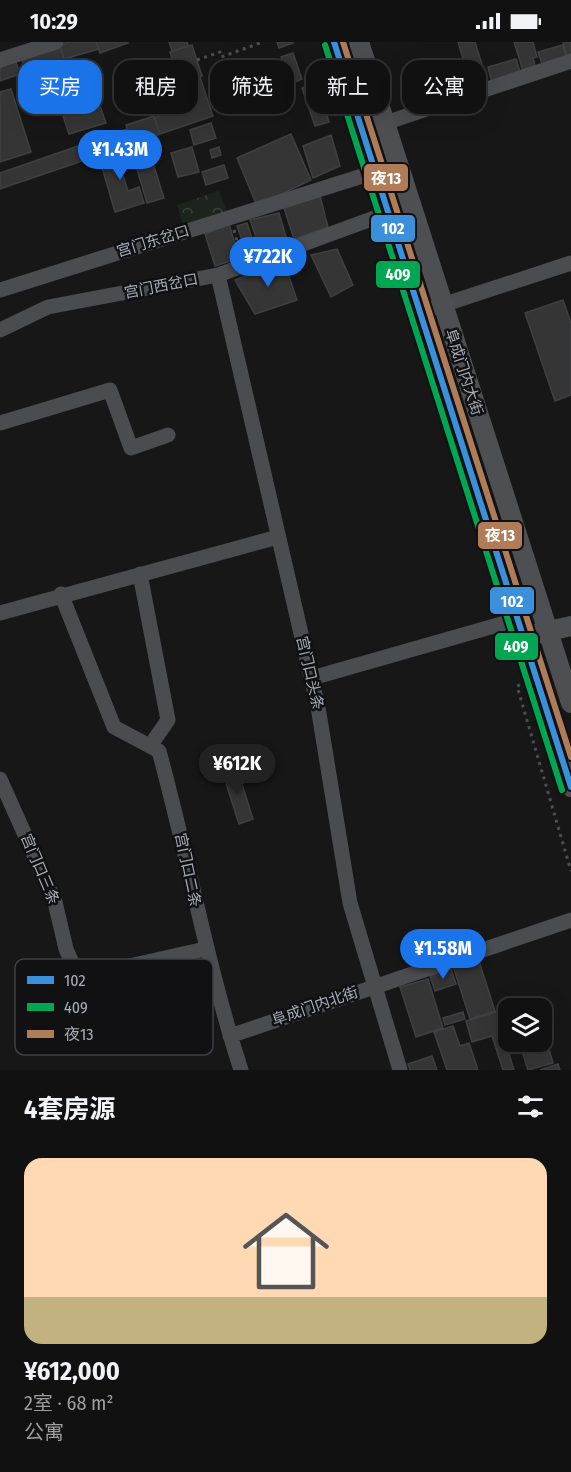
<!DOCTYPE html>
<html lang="zh">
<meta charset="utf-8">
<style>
:root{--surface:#111;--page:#1a1a1a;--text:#f1f3f6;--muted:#9c9d9f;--line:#303131;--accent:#1a73e8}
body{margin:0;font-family:"Fira Sans Condensed","Noto Sans SC",sans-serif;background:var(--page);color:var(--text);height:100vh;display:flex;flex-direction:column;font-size:22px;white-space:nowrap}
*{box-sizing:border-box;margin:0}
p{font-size:20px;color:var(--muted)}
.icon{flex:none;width:33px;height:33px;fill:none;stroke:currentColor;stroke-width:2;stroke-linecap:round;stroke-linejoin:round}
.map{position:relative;height:1028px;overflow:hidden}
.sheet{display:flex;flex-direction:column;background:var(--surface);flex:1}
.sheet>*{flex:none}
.top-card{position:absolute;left:18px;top:18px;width:536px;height:54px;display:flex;gap:12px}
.fabs{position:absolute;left:498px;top:956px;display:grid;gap:12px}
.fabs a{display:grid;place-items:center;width:54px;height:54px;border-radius:12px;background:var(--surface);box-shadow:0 6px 24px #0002,0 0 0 2px var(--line);font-size:30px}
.price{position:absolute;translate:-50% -51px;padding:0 14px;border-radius:21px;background:var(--accent);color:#fff;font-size:20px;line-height:39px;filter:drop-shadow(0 2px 3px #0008)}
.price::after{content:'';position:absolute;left:50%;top:36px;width:18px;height:14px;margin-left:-9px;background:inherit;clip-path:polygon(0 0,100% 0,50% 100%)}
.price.current{background:#222;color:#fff}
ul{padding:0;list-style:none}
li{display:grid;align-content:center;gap:12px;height:318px;padding:0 24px}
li+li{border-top:2px solid var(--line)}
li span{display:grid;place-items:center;height:186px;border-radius:18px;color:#555}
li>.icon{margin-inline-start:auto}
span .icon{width:108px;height:108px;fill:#fffc;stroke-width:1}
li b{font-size:26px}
h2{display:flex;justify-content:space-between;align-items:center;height:72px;padding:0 24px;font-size:26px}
.chip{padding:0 21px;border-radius:18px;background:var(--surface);box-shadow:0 6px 24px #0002,0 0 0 2px var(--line);font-size:21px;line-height:54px}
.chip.current{background:var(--accent);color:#fff}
.status{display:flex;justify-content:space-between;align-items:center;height:42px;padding:0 30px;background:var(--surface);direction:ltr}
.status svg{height:16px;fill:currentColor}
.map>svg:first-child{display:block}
.park{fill:url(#park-crowns)}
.building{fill:#353536;stroke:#3f4043;stroke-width:1.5}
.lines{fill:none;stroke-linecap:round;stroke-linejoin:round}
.path{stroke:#4d4e52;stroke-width:3;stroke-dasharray:3 4.5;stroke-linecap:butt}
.minor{stroke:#4b4c50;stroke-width:15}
.major{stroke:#4d4f52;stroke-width:20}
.bus-1-casing{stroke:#111113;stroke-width:10}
.bus-2-casing{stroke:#111113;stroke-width:10}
.bus-3-casing{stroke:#111113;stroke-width:10}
.bus-1{stroke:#3a90db;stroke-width:6}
.bus-2{stroke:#00a651;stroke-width:6}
.bus-3{stroke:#b07c57;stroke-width:6}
.labels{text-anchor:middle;stroke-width:5;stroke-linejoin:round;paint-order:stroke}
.street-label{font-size:15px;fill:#a8adb8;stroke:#111113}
.key{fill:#111113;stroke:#3e4045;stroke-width:1.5}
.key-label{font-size:16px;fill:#a8adb8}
.line-badge{stroke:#111113;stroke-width:2}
.badge-label{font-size:16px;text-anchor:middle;font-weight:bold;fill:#fff}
</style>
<div class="status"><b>10:29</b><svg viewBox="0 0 49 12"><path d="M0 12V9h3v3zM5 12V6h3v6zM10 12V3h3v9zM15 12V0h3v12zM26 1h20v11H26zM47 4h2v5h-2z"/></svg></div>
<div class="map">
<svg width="571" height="1028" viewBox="0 0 571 1028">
<defs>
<pattern id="park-crowns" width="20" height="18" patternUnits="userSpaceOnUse" patternTransform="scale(1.5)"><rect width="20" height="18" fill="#1d241e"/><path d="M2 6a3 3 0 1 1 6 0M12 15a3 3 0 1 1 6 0" fill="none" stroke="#3b413d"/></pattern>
</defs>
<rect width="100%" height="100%" fill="#171717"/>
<path class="park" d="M219,149L227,170L184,185L177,163Z"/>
<path class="building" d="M68,0H96L99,7L64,17L60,3Z
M96,0H127L128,1L100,11Z
M169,0H187L188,4L172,9Z
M277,0H292L293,1L279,6Z
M458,0H475L488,42L472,46Z
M514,0H533L537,15L533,16L536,28L524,32Z
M563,0H571V17L568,18Z
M60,3L64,17L26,30L21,15Z
M192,3L202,34L179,41L170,10Z
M563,3L567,18L543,25L538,10Z
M293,11L302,37L290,42L281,15Z
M15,17L20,32L0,39V22Z
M516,17L521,33L492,41L488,25Z
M88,29L106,81L69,92L52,41Z
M248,31L252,47L238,51L233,36Z
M200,35L213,74L160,92L154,76L192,63L184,40Z
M318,41L329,80L315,84L302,46Z
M11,47L31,110L0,120V50Z
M154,74L160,92L132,102L126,83Z
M211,81L216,96L194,103L190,88Z
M127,87L132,102L0,147V131Z
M291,92L311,138L257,164L237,116Z
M331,93L340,124L313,136L303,104Z
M147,102L164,156L147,161L131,107Z
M192,105L199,130L178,135L171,111Z
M219,105L221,113L212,116L210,108Z
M128,107L132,123L121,127L128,149L139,145L144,161L115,170L99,115Z
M224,123L228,136L206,143L202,130Z
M320,154L328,185L294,197L284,166Z
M279,171L287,198L261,209L250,178Z
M247,181L256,208L246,210L237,184Z
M229,182L239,216L215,224L205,192Z
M337,207L353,243L331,255L311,213Z
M283,217L297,258L255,272L235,238Z
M563,258L571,281V353L555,359L525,271Z
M236,723L253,777L239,782L222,729Z
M478,916L495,969L470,977L453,924Z
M451,927L456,942L435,949L430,934Z
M428,937L443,986L416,995L400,945Z
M533,955L536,966H509L508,962Z
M463,970L465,977L445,983L443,976Z
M496,970L514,1028H503L492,994L472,1000L466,979Z
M542,983L553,1021L528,1028L519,999H542Z
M453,984L460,1004L469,1001L478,1028H447L434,990Z
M432,1014L437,1028H410L408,1022Z
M558,1022L560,1028H540Z"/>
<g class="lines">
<path class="path" d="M197,18L220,10L221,15L263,0
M234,188L240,211
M520,643L517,644L571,829"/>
<path class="minor" d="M0,18L56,0
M385,81L571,19
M218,233L318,665L350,861L400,1028
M0,248L375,130
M421,270L571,221
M0,288L48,265L218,233L388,171
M0,381L110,348L131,406L168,393
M140,532L168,678L150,704
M61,552L114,685L159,709C188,815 207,923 241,1028
M0,571L278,495
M312,636L519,577
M0,737L55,860L66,907L76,930L85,934L205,907
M230,994L571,878"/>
<path class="major" d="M334,0L571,745
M359,0L571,661
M536,592L571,584"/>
<defs>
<path id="bus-1" d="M334,0L571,745"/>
<path id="bus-2" d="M325,3L562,748"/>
<path id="bus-3" d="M343,0L571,715"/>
</defs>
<use href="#bus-1" class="bus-1-casing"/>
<use href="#bus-2" class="bus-2-casing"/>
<use href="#bus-3" class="bus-3-casing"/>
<use href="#bus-1" class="bus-1"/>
<use href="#bus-2" class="bus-2"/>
<use href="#bus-3" class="bus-3"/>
</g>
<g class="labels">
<g class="street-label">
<text transform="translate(153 199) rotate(-17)" y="5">宫门东岔口</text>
<text transform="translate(161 244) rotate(-11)" y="5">宫门西岔口</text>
<text transform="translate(464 330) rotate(72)" y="5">阜成门内大街</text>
<text transform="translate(310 631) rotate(77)" y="5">宫门口头条</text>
<text transform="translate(40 827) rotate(67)" y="5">宫门口三条</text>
<text transform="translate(188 828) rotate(78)" y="5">宫门口二条</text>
<text transform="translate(315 964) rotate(-19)" y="5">阜成门内北街</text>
</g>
</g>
<rect x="15" y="917" width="198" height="96" rx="9" class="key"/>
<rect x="27" y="934" width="27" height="8" fill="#3a90db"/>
<rect x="27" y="961" width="27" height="8" fill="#00a651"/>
<rect x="27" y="988" width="27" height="8" fill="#b07c57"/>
<g class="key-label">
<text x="64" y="944">102</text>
<text x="64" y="971">409</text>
<text x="64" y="998">夜13</text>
</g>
<g class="line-badge">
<rect x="363" y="121" width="46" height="29" rx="6" fill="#b07c57"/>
<rect x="370" y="172" width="46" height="29" rx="6" fill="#3a90db"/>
<rect x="375" y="218" width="46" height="29" rx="6" fill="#00a651"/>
<rect x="477" y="479" width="46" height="29" rx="6" fill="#b07c57"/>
<rect x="489" y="544" width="46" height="29" rx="6" fill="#3a90db"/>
<rect x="494" y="590" width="45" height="29" rx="6" fill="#00a651"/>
</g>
<g class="badge-label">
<text x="386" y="142">夜13</text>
<text x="393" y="192">102</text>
<text x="398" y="238">409</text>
<text x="500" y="499">夜13</text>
<text x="512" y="565">102</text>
<text x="516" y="610">409</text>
</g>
</svg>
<div class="fabs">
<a><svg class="icon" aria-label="layers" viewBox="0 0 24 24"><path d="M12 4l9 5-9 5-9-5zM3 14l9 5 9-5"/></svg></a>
</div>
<b class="price" style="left:120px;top:139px">¥1.43M</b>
<b class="price" style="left:268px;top:246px">¥722K</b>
<b class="price current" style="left:237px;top:753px">¥612K</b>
<b class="price" style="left:443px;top:938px">¥1.58M</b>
<div class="top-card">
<a class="chip current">买房</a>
<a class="chip">租房</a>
<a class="chip">筛选</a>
<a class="chip">新上</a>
<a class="chip">公寓</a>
</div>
</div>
<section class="sheet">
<h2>4套房源<svg class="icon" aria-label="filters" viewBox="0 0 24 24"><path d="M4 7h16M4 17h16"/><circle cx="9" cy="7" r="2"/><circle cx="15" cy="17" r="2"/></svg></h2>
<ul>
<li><span style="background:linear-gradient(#ffd9b3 75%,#c2b280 0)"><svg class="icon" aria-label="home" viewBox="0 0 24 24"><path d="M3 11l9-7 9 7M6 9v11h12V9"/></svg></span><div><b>¥612,000</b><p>2室 · 68 m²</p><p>公寓</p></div></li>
</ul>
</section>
